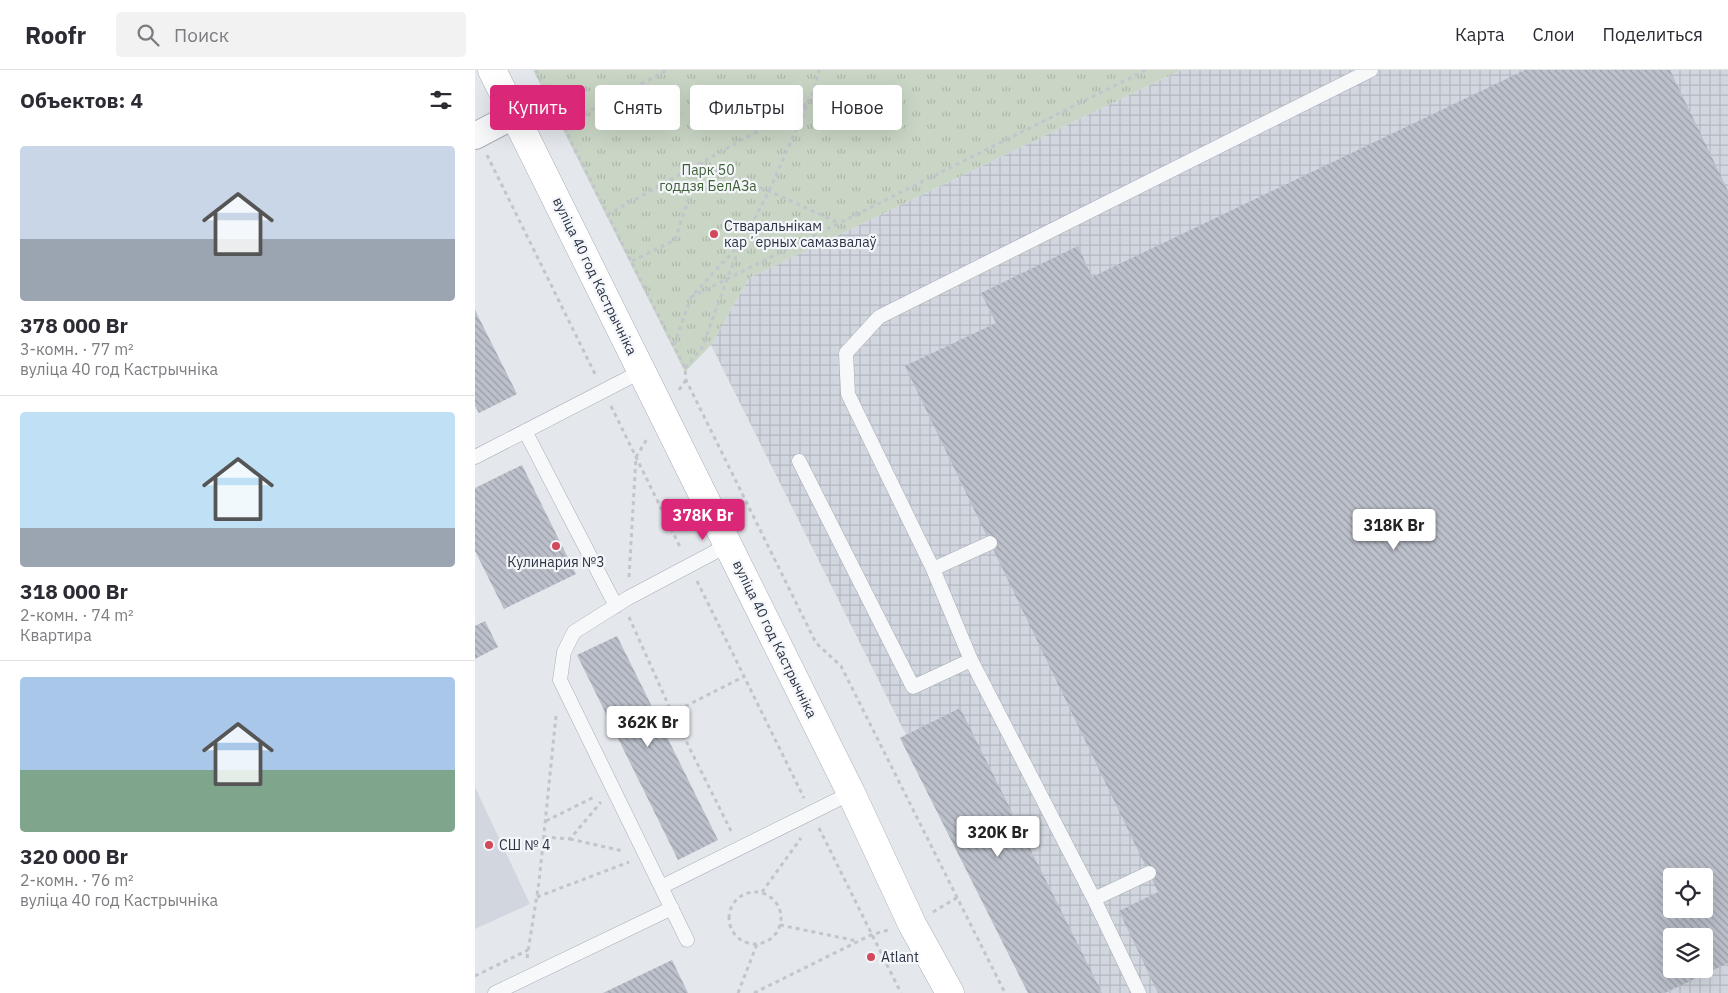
<!DOCTYPE html>
<html lang="ru">
<meta charset="utf-8">
<style>
:root{--surface:#fff;--page:#f2f2f3;--text:#2b2b33;--muted:#7c7c81;--line:#e1e1e2;--accent:#db2777}
body{margin:0;font-family:"IBM Plex Sans",sans-serif;background:var(--page);color:var(--text);height:100vh;display:flex;flex-direction:column;font-size:19px;white-space:nowrap}
*{box-sizing:border-box;margin:0}
p{font-size:16px;color:var(--muted)}
.icon{flex:none;width:28px;height:28px;fill:none;stroke:currentColor;stroke-width:2;stroke-linecap:round;stroke-linejoin:round}
.map{position:relative;flex:1;overflow:hidden}
.details{display:flex;flex-direction:column;background:var(--surface);width:475px}
.details>*{flex:none}
.banner{position:absolute;left:15px;top:15px;width:475px;height:45px;display:flex;gap:10px}
.fabs{position:absolute;left:1188px;top:798px;display:grid;gap:10px}
.fabs a{display:grid;place-items:center;width:50px;height:50px;border-radius:5px;background:var(--surface);box-shadow:0 5px 20px #0002;font-size:25px}
.price{position:absolute;translate:-50% -42px;padding:0 11px;border-radius:5px;background:#fff;color:#222;font-size:16px;line-height:32px;filter:drop-shadow(0 1px 2px #0008)}
.price::after{content:'';position:absolute;left:50%;top:30px;width:15px;height:11px;margin-left:-8px;background:inherit;clip-path:polygon(0 0,100% 0,50% 100%)}
.price.current{background:var(--accent);color:#fff}
ul{padding:0;list-style:none}
li{display:grid;align-content:center;gap:10px;height:265px;padding:0 20px}
li+li{border-top:1px solid var(--line)}
li span{display:grid;place-items:center;height:155px;border-radius:5px;color:#555}
li>.icon{margin-inline-start:auto}
span .icon{width:90px;height:90px;fill:#fffc;stroke-width:1}
li b{font-size:21px}
h2{display:flex;justify-content:space-between;align-items:center;height:60px;padding:0 20px;font-size:21px}
.pill{padding:0 18px;border-radius:5px;background:var(--surface);box-shadow:0 5px 20px #0002;font-size:18px;line-height:45px}
.pill.current{background:var(--accent);color:#fff}
header{display:flex;align-items:center;gap:30px;box-sizing:border-box;height:70px;padding:0 25px;background:var(--surface);border-bottom:1px solid var(--line)}
header strong{font-size:24px}
nav{display:flex;gap:28px;margin-inline-start:auto;font-size:18px}
.search{width:350px;height:45px;background:var(--page);display:flex;align-items:center;gap:12px;box-sizing:border-box;padding:0 18px;border-radius:5px;color:var(--muted);font-size:19px}
main{display:flex;flex:1;min-height:0}
.map>svg:first-child{display:block}
.built{fill:#d2d6de}
.industrial{fill:url(#industrial-grid);fill-rule:evenodd}
.grass{fill:url(#grass-tufts)}
.building{fill:url(#building-back-hatch);fill-rule:evenodd}
.lines{fill:none;stroke-linecap:round;stroke-linejoin:round}
.service-casing{stroke:#a9aeb7;stroke-width:15}
.minor-casing{stroke:#a9aeb7;stroke-width:28}
.secondary-casing{stroke:#a9aeb7;stroke-width:29}
.path{stroke:#c2c5cb;stroke-width:3;stroke-dasharray:4 4;stroke-linecap:butt}
.service{stroke:#f7f8fa;stroke-width:14}
.minor{stroke:#f7f8fa;stroke-width:26}
.secondary{stroke:#fff;stroke-width:28}
.poi-dot{fill:#d1495b;stroke:#f4f6f9;stroke-width:2}
.labels{text-anchor:middle;stroke-width:4.5;stroke-linejoin:round;paint-order:stroke}
.park-label{font-size:14px;fill:#3f6138;stroke:#f4f6f9}
.poi-label{font-size:14px;fill:#2b3445;stroke:#f4f6f9;text-anchor:start}
.street-label{font-size:14px;fill:#2b3445;stroke:#f4f6f9}
</style>
<header>
<strong>Roofr</strong>
<div class="search"><svg class="icon" aria-label="search" viewBox="0 0 24 24"><circle cx="10" cy="10" r="6"/><path d="M15 15l6 6"/></svg>Поиск</div>
<nav><a>Карта</a><a>Слои</a><a>Поделиться</a></nav>
</header>
<main>
<section class="details">
<h2>Объектов: 4<svg class="icon" aria-label="filters" viewBox="0 0 24 24"><path d="M4 7h16M4 17h16"/><circle cx="9" cy="7" r="2"/><circle cx="15" cy="17" r="2"/></svg></h2>
<ul>
<li><span style="background:linear-gradient(#c9d6e8 60%,#9aa5b1 0)"><svg class="icon" aria-label="home" viewBox="0 0 24 24"><path d="M3 11l9-7 9 7M6 9v11h12V9"/></svg></span><div><b>378 000 Br</b><p>3-комн. · 77 m²</p><p>вуліца 40 год Кастрычніка</p></div></li>
<li><span style="background:linear-gradient(#bfe0f5 75%,#9aa5b1 0)"><svg class="icon" aria-label="home" viewBox="0 0 24 24"><path d="M3 11l9-7 9 7M6 9v11h12V9"/></svg></span><div><b>318 000 Br</b><p>2-комн. · 74 m²</p><p>Квартира</p></div></li>
<li><span style="background:linear-gradient(#a9c7e8 60%,#7fa58c 0)"><svg class="icon" aria-label="home" viewBox="0 0 24 24"><path d="M3 11l9-7 9 7M6 9v11h12V9"/></svg></span><div><b>320 000 Br</b><p>2-комн. · 76 m²</p><p>вуліца 40 год Кастрычніка</p></div></li>
</ul>
</section>
<div class="map">
<svg width="1253" height="923" viewBox="0 0 1253 923">
<defs>
<pattern id="industrial-grid" width="8" height="8" patternUnits="userSpaceOnUse" patternTransform="scale(1.25)"><rect width="8" height="8" fill="#d2d6de"/><path d="M0 4h8M4 0v8" fill="none" stroke="#b4b8c0"/></pattern>
<pattern id="grass-tufts" width="24" height="20" patternUnits="userSpaceOnUse" patternTransform="scale(1.25)"><rect width="24" height="20" fill="#c9d6c5"/><path d="M3 7l-1-3M5 7V3M7 7l1-3M15 17l-1-3M17 17v-4M19 17l1-3" fill="none" stroke="#adb8ab"/></pattern>
<pattern id="building-back-hatch" width="6" height="6" patternUnits="userSpaceOnUse" patternTransform="scale(1.25)"><rect width="6" height="6" fill="#bbc0ca"/><path d="M-1 5l2 2M0 0l6 6M5-1l2 2" fill="none" stroke="#989da6"/></pattern>
</defs>
<rect width="100%" height="100%" fill="#e4e7ec"/>
<path class="built" d="M0,717L55,834L0,859Z"/>
<path class="industrial" d="M706,0H1253V923H553L425,668L431,665L236,275L274,208ZM1196,806H1229V839H1196ZM1196,866H1229V899H1196Z"/>
<path class="grass" d="M58,0H706L274,208L236,275L210,302Z"/>
<path class="building" d="M1050,0H1195L1253,121V893L1190,923H683L644,841L683,822L430,296L521,253L506,223L603,176L617,207ZM1196,806H1229V839H1196ZM1196,866H1229V899H1196Z
M0,240L42,324L4,343L0,336Z
M47,395L101,504L29,539L0,481V418Z
M10,551L23,577L0,589V556Z
M142,566L243,770L203,790L102,585Z
M485,638L627,923H553L425,668Z
M197,890L213,923H128Z"/>
<g class="lines">
<defs>
<path id="service" d="M50,361L141,536
M0,387L167,301
M324,391L438,617L496,590
M458,499L515,473
M186,817L376,723
M619,829L674,803
M212,870L85,610L89,582L99,562L153,528L253,475
M20,923L197,838
M664,923L619,829L496,590L458,499L373,324L371,283L404,247L896,0"/>
<path id="minor" d="M0,66L40,45"/>
<path id="secondary" d="M17,0L376,723L437,854L475,923"/>
</defs>
<use href="#service" class="service-casing"/>
<use href="#minor" class="minor-casing"/>
<use href="#secondary" class="secondary-casing"/>
<path class="path" d="M61,0C110,100 160,199 210,298L211,310L341,573L366,596L530,923
M88,55L192,0
M12,85L121,306
M132,145L332,34
M157,191L200,170L225,94L294,121L364,153
M216,227L671,0
M199,275L216,227L267,172L294,121L333,33L339,21L344,0
M210,298L227,278L252,209L266,175
M204,320L211,310
M136,336L206,479
M154,507L161,387L172,369
M222,511L329,728
M154,547L197,643L268,607
M197,643L257,763
M71,751L121,726
M344,758L426,923
M69,767L95,769L126,732
M95,769L148,781
M254 848a26 26 0 1 1 52 0a26 26 0 1 1-52 0Z
M287,822L326,768
M62,827L154,792
M458,842L483,827
M305,855L382,871
M52,888L64,812L81,646
M0,906L53,880
M263,923L282,874
M279,923L396,865L413,860"/>
<use href="#service" class="service"/>
<use href="#minor" class="minor"/>
<use href="#secondary" class="secondary"/>
</g>
<g class="poi-dot">
<circle cx="239" cy="164" r="5"/>
<circle cx="81" cy="476" r="5"/>
<circle cx="14" cy="775" r="5"/>
<circle cx="396" cy="887" r="5"/>
</g>
<g class="labels">
<g class="park-label">
<text x="233" y="105">Парк 50<tspan x="233" dy="16">годдзя БелАЗа</tspan></text>
</g>
<g class="poi-label">
<text x="249" y="161">Стваральнікам<tspan x="249" dy="16">карʼерных самазвалаў</tspan></text>
<text x="81" y="497" text-anchor="middle">Кулинария №3</text>
<text x="24" y="780">СШ № 4</text>
<text x="406" y="892">Atlant</text>
</g>
<g class="street-label">
<text transform="translate(120 206) rotate(64)" y="5">вуліца 40 год Кастрычніка</text>
<text transform="translate(300 569) rotate(64)" y="5">вуліца 40 год Кастрычніка</text>
</g>
</g>
</svg>
<div class="fabs">
<a><svg class="icon" aria-label="locate" viewBox="0 0 24 24"><circle cx="12" cy="12" r="6"/><path d="M12 2v4M12 18v4M2 12h4M18 12h4"/></svg></a>
<a><svg class="icon" aria-label="layers" viewBox="0 0 24 24"><path d="M12 4l9 5-9 5-9-5zM3 14l9 5 9-5"/></svg></a>
</div>
<b class="price current" style="left:228px;top:471px">378K Br</b>
<b class="price" style="left:919px;top:481px">318K Br</b>
<b class="price" style="left:173px;top:678px">362K Br</b>
<b class="price" style="left:523px;top:788px">320K Br</b>
<div class="banner">
<a class="pill current">Купить</a>
<a class="pill">Снять</a>
<a class="pill">Фильтры</a>
<a class="pill">Новое</a>
</div>
</div>
</main>
